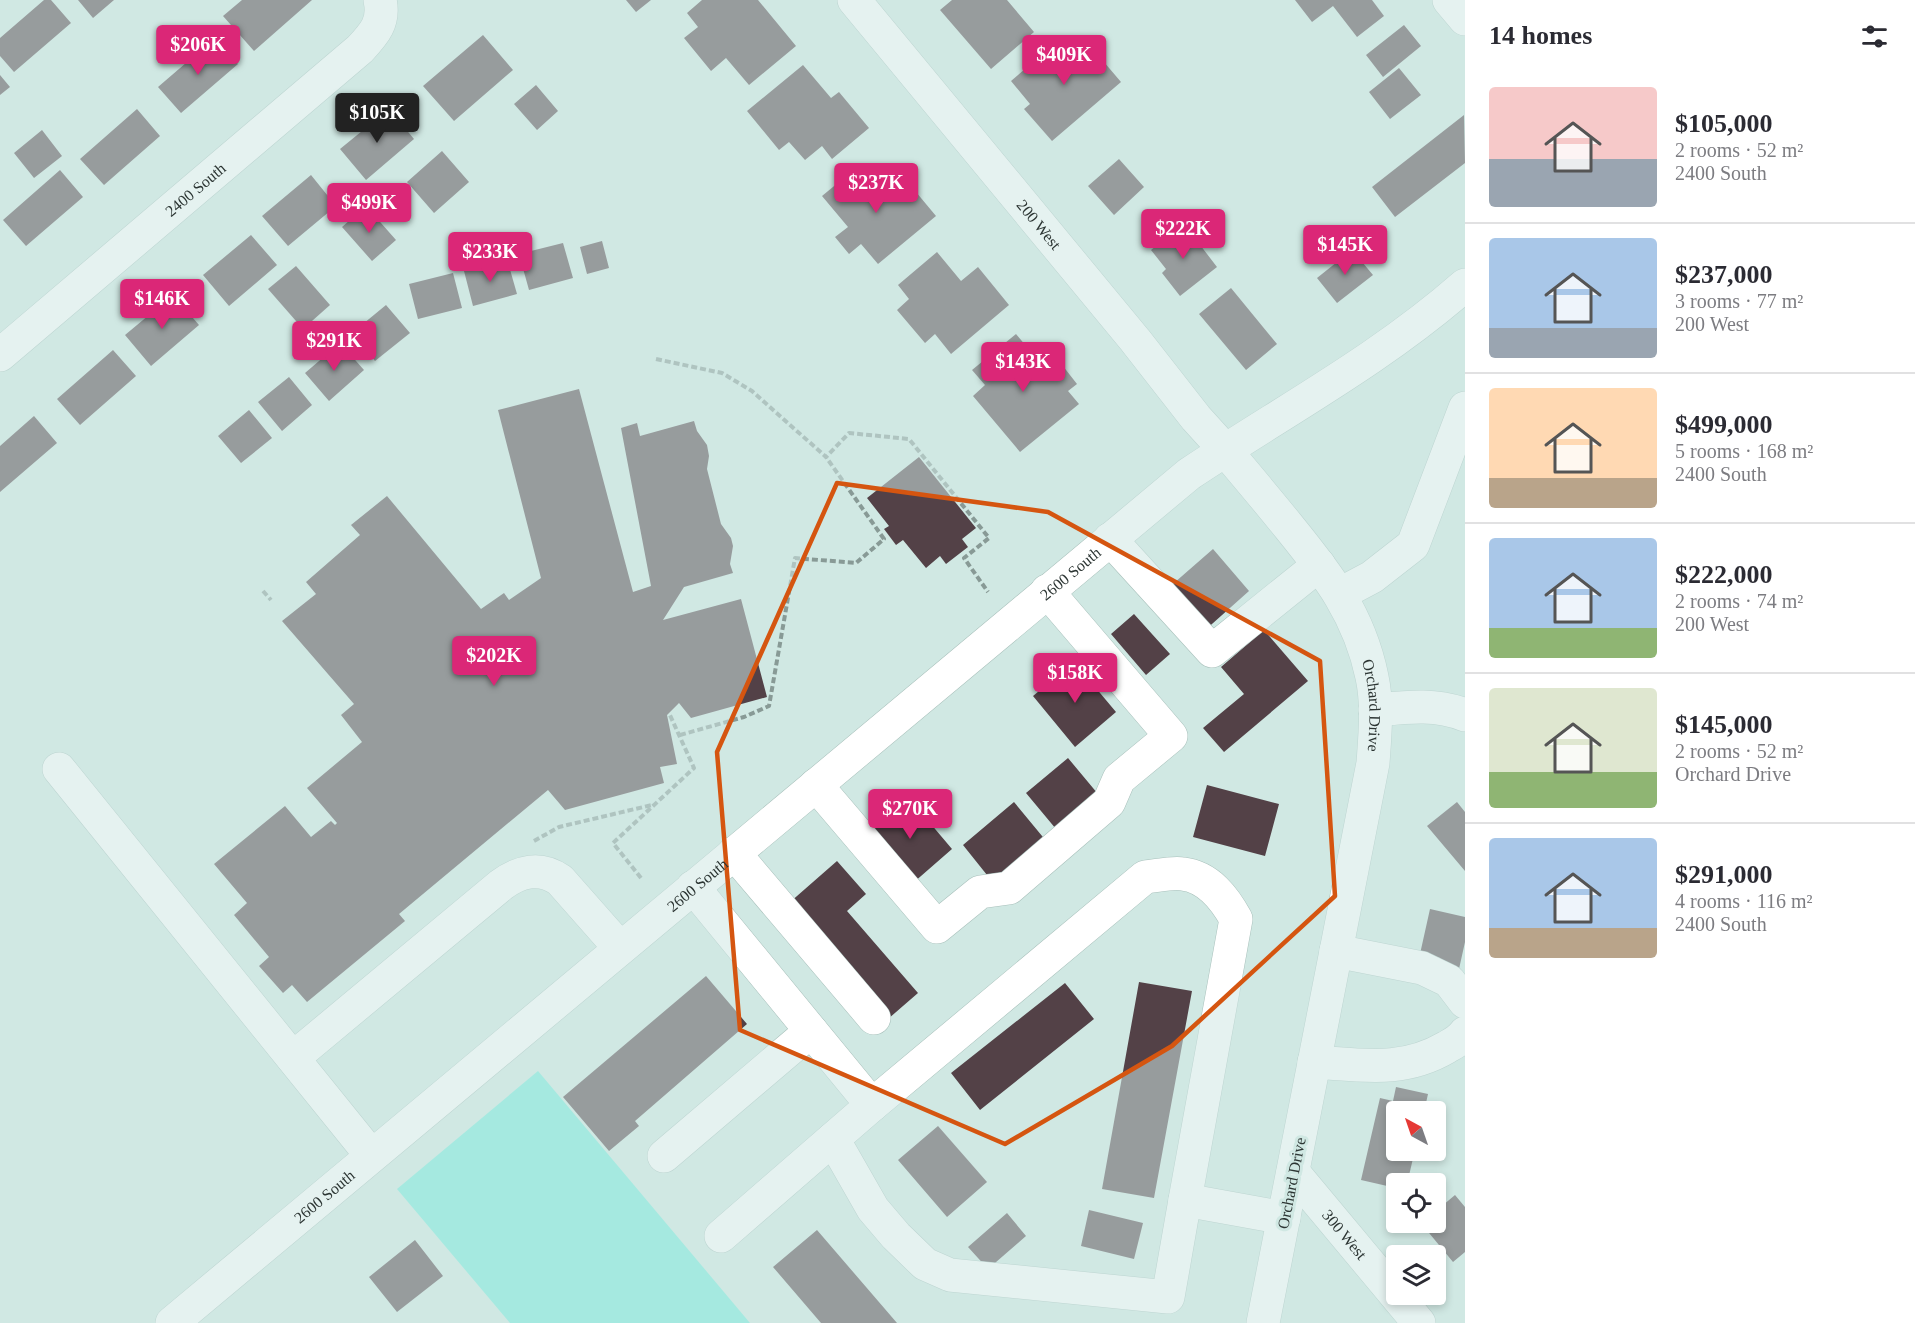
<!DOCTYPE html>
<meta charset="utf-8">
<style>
:root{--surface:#fff;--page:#f7f7f7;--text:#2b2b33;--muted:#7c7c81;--line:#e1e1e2;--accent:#db2777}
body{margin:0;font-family:"Times New Roman",serif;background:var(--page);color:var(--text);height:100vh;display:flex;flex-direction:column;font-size:22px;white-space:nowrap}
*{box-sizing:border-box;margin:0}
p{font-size:20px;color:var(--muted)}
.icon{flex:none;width:33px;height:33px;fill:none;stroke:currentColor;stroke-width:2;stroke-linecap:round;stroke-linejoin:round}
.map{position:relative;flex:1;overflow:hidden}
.panel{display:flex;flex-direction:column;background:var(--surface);width:450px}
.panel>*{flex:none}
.needle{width:39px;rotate:320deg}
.buttons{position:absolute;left:1386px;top:1101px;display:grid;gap:12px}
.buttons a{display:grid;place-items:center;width:60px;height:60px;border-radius:6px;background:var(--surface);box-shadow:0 3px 9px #0003;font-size:30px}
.price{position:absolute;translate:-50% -51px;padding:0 14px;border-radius:6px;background:var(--accent);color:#fff;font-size:20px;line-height:39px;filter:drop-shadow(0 2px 3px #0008)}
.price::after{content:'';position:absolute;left:50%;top:36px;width:18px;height:14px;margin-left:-9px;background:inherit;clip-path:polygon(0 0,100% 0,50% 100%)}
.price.on{background:#222;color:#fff}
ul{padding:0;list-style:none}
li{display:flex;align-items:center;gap:18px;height:150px;padding:0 24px}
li+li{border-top:2px solid var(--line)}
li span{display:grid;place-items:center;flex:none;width:168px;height:120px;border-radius:6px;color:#555}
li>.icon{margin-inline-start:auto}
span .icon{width:72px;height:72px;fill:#fffc;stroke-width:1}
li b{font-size:26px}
h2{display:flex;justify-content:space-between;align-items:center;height:72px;padding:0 24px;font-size:26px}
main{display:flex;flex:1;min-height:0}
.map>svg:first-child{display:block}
.green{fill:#72ecdb}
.building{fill:#534147}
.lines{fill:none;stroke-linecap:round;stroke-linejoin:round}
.minor-casing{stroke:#a8c0bb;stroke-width:34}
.major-casing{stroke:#a8c0bb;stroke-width:34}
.path{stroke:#889a96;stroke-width:4;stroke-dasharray:6 3;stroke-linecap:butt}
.minor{stroke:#fff;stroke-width:33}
.major{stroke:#fff;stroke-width:33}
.marked{fill:none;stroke:#d55510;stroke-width:4.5;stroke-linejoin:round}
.labels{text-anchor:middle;stroke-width:6;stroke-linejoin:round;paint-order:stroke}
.street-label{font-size:16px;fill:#2c3533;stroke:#d0e8e3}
</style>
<main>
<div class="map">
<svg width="1465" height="1323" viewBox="0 0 1465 1323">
<rect width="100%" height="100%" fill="#d0e8e3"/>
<path class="green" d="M538,1071L750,1323H510L397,1189Z"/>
<path class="building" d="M44,0H51L71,23L14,72L0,56V38Z
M78,0H114L93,18Z
M242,0H312L254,51L223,16Z
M626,0H651L636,12Z
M702,0H758L796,46L749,85L726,58L711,71L684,38L698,27L687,13Z
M952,0H1007L1034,32L991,69L940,10Z
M1295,0H1372L1384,16L1357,37L1333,6L1312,22Z
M1404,25L1421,46L1383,77L1366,55Z
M483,35L513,70L454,121L423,86Z
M215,38L238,64L181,113L158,87Z
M1058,40L1071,54L1086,41L1121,82L1052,141L1024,109L1030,104L1011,81Z
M803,65L831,98L839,92L869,128L832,159L822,146L805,160L789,142L779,150L747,111Z
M1399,68L1421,95L1390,119L1369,92Z
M0,75L10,87L0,95Z
M536,85L558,111L537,130L514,104Z
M137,109L160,136L104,185L80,159Z
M389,109L414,139L366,180L340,149Z
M1464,115L1465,163L1395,217L1372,187Z
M42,130L62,156L34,178L14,153Z
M442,151L469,182L434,213L407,182Z
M1119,159L1144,187L1114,215L1088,186Z
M862,163L888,195L906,180L936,216L878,264L861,244L849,254L835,237L848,227L822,196Z
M60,170L83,197L26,246L3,220Z
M311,175L336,206L288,246L262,216Z
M366,206L396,240L372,261L342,227Z
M1184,224L1217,267L1180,296L1162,273L1166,269L1151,250Z
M251,235L277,265L229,306L203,275Z
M602,241L609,268L587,274L580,247Z
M563,243L573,278L529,290L519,254Z
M1352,250L1373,275L1337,303L1317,278Z
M937,252L961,281L978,267L1009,305L951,354L935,334L925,343L897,310L909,299L898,285Z
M507,259L517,294L473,306L464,271Z
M296,266L330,305L303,329L268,289Z
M453,273L462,308L418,319L409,284Z
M1231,288L1277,344L1246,370L1199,314Z
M173,295L199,325L151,366L125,335Z
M386,305L410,333L375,361L352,333Z
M1016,334L1047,371L1059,361L1077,384L1068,391L1079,404L1020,452L973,396L985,385L972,370Z
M340,343L364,370L329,401L305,373Z
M113,350L136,376L80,425L57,399Z
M289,377L312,405L282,431L258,402Z
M579,389L633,592L651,586L621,428L637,423L640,436L694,421L697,431L707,445L709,456L707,469L721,524L731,538L733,546L730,564L733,573L684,587L663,620L741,599L767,697L691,718L679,703L667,715L677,764L660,767L664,783L565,810L548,790L399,914L405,921L307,1002L292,985L283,993L259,966L269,957L234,915L247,903L214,864L285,806L311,837L331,821L335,825L337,823L307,788L362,742L341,715L354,704L282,621L316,594L306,582L360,535L351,525L387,496L481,609L504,593L509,600L541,578L498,410Z
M249,410L272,438L241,463L218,436Z
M34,416L57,443L0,492V446Z
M919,457L976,528L962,539L968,547L946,564L940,556L926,568L903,540L896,545L884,529L889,526L867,498Z
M1213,549L1249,591L1203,632L1166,590Z
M1134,614L1170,654L1146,675L1111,634Z
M1264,630L1308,681L1224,752L1203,728L1244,694L1221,667Z
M1074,662L1116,712L1075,747L1033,696Z
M1068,758L1098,794L1056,829L1026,793Z
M1207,785L1279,804L1265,856L1193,837Z
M908,797L952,849L913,883L868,832Z
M1014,802L1047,842L995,885L963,845Z
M1457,802L1465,812V871L1427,826Z
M837,861L866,894L847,911L918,993L888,1019L789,903Z
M1430,909L1465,917V942L1459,969L1439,964L1440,958L1420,954Z
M706,976L747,1024L635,1121L639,1126L609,1151L563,1097Z
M1139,982L1192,991L1154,1198L1102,1189Z
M1065,983L1094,1019L980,1110L951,1073Z
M1396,1087L1428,1094L1424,1112H1396V1150H1415L1407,1184H1396V1188L1361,1180L1380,1098L1393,1101Z
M938,1126L987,1182L947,1217L898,1160Z
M1455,1195L1465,1207V1252L1453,1262L1420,1222H1436V1211Z
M1089,1210L1143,1223L1134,1259L1081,1246Z
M1007,1213L1026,1236L988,1269L968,1247Z
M817,1230L897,1323H821L773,1267Z
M415,1240L443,1276L397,1312L369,1277Z"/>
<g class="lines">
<defs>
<g id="minor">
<path id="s1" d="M854,0L1135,340L1196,418L1225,450"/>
<path d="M1449,0L1465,19"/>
<path id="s2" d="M0,355L360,49C374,34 385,22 380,0"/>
<path d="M1110,539L1212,651L1319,565"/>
<path d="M1340,594L1372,577L1413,545L1465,408"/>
<path d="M1375,710C1406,707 1436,703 1465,715"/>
<path d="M59,769L371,1155"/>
<path d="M816,785L937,927L980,892L1009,888L1109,802L1119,779L1171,736L1047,591"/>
<path d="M734,853L874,1018"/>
<path d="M693,887L872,1105L1145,877C1157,876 1172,872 1183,874C1209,877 1225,899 1236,919L1185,1200L1284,1218"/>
<path d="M1336,951L1422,968L1449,981L1465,1002"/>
<path d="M293,1058L501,885C520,871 540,866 560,880L620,948"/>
<path d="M1314,1062C1363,1065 1403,1073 1447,1047C1454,1043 1460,1040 1465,1033"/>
<path d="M833,1139L873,1209L896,1236L925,1264L950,1275L1168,1297L1185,1200"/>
<path d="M664,1156L811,1031"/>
<path id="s3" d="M1293,1172L1419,1323"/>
<path d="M721,1236L872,1105"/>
</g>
<g id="major">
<path id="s4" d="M1225,450C1247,476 1268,501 1289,527C1328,575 1359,614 1372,677C1378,705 1375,735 1373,763L1263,1323"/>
<path id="s5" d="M172,1323L1189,474C1282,412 1381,359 1465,285"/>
</g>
</defs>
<use href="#minor" class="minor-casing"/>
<use href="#major" class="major-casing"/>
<path class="path" d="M656,359L722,373L752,391L826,457L849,433L909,439L989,538L964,558L988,592
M263,591L271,600
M680,735L744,717L769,706L795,558L856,563L884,539L826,457
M534,841L559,827L652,805
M641,878L613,843L694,768L669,713"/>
<use href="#minor" class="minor"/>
<use href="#major" class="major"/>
</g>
<path d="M0 0H1465V1323H0ZM837,483L1048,512L1320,661L1335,896L1172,1046L1005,1144L740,1030L717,752Z" fill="#d0e8e3" fill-opacity=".55" fill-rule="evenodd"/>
<path class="marked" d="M837,483L1048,512L1320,661L1335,896L1172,1046L1005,1144L740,1030L717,752Z"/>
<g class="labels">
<g class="street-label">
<text dy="6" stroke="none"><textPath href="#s2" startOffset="256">2400 South</textPath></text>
<text dy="6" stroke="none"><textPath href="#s1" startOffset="291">200 West</textPath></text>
<text dy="6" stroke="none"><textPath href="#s5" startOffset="1170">2600 South</textPath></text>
<text dy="6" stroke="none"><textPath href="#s4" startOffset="302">Orchard Drive</textPath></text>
<text dy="6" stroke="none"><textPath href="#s5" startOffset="684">2600 South</textPath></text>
<text transform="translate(1291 1183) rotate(-79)" y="6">Orchard Drive</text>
<text dy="6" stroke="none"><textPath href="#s5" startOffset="198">2600 South</textPath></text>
<text dy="6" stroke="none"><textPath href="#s3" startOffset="81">300 West</textPath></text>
</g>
</g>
</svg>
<div class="buttons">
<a><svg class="needle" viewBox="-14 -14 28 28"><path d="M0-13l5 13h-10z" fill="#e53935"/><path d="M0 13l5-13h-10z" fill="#7c7c81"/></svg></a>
<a><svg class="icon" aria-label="locate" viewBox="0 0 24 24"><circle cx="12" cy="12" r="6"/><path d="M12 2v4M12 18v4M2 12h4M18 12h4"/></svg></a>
<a><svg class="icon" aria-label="layers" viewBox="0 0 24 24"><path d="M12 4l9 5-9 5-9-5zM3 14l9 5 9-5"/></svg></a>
</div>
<b class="price" style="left:198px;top:76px">$206K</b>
<b class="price" style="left:1064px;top:86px">$409K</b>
<b class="price on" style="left:377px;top:144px">$105K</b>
<b class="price" style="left:876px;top:214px">$237K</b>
<b class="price" style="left:369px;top:234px">$499K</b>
<b class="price" style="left:1183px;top:260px">$222K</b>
<b class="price" style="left:1345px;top:276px">$145K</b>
<b class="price" style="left:490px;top:283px">$233K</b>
<b class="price" style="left:162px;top:330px">$146K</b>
<b class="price" style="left:334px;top:372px">$291K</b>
<b class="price" style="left:1023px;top:393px">$143K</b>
<b class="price" style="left:494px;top:687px">$202K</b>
<b class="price" style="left:1075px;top:704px">$158K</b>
<b class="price" style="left:910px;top:840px">$270K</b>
</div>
<section class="panel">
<h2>14 homes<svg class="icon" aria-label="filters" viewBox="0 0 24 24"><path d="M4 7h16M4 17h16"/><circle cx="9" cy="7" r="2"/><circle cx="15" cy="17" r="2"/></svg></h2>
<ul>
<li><span style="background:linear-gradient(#f6c9c9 60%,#9aa5b1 0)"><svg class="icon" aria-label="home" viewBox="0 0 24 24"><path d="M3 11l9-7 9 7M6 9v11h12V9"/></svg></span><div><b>$105,000</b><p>2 rooms · 52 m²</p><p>2400 South</p></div></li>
<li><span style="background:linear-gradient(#a9c7e8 75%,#9aa5b1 0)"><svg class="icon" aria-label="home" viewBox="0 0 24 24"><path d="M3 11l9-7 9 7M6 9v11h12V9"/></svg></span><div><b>$237,000</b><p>3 rooms · 77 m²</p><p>200 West</p></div></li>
<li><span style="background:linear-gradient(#ffd9b3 75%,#b9a48a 0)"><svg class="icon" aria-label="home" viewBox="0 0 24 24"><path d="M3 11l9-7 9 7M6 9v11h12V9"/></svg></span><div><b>$499,000</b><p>5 rooms · 168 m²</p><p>2400 South</p></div></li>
<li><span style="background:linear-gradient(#a9c7e8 75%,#8fb573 0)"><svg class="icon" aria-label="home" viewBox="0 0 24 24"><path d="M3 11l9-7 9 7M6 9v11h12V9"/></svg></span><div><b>$222,000</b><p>2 rooms · 74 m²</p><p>200 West</p></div></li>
<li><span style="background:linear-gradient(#dfe7d0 70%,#8fb573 0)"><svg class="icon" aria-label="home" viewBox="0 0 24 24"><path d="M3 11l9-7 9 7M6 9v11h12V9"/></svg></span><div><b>$145,000</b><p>2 rooms · 52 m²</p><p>Orchard Drive</p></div></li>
<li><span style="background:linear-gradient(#a9c7e8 75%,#b9a48a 0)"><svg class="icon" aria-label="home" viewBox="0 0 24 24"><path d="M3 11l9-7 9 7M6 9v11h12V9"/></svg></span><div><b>$291,000</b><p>4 rooms · 116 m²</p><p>2400 South</p></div></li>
</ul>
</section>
</main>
